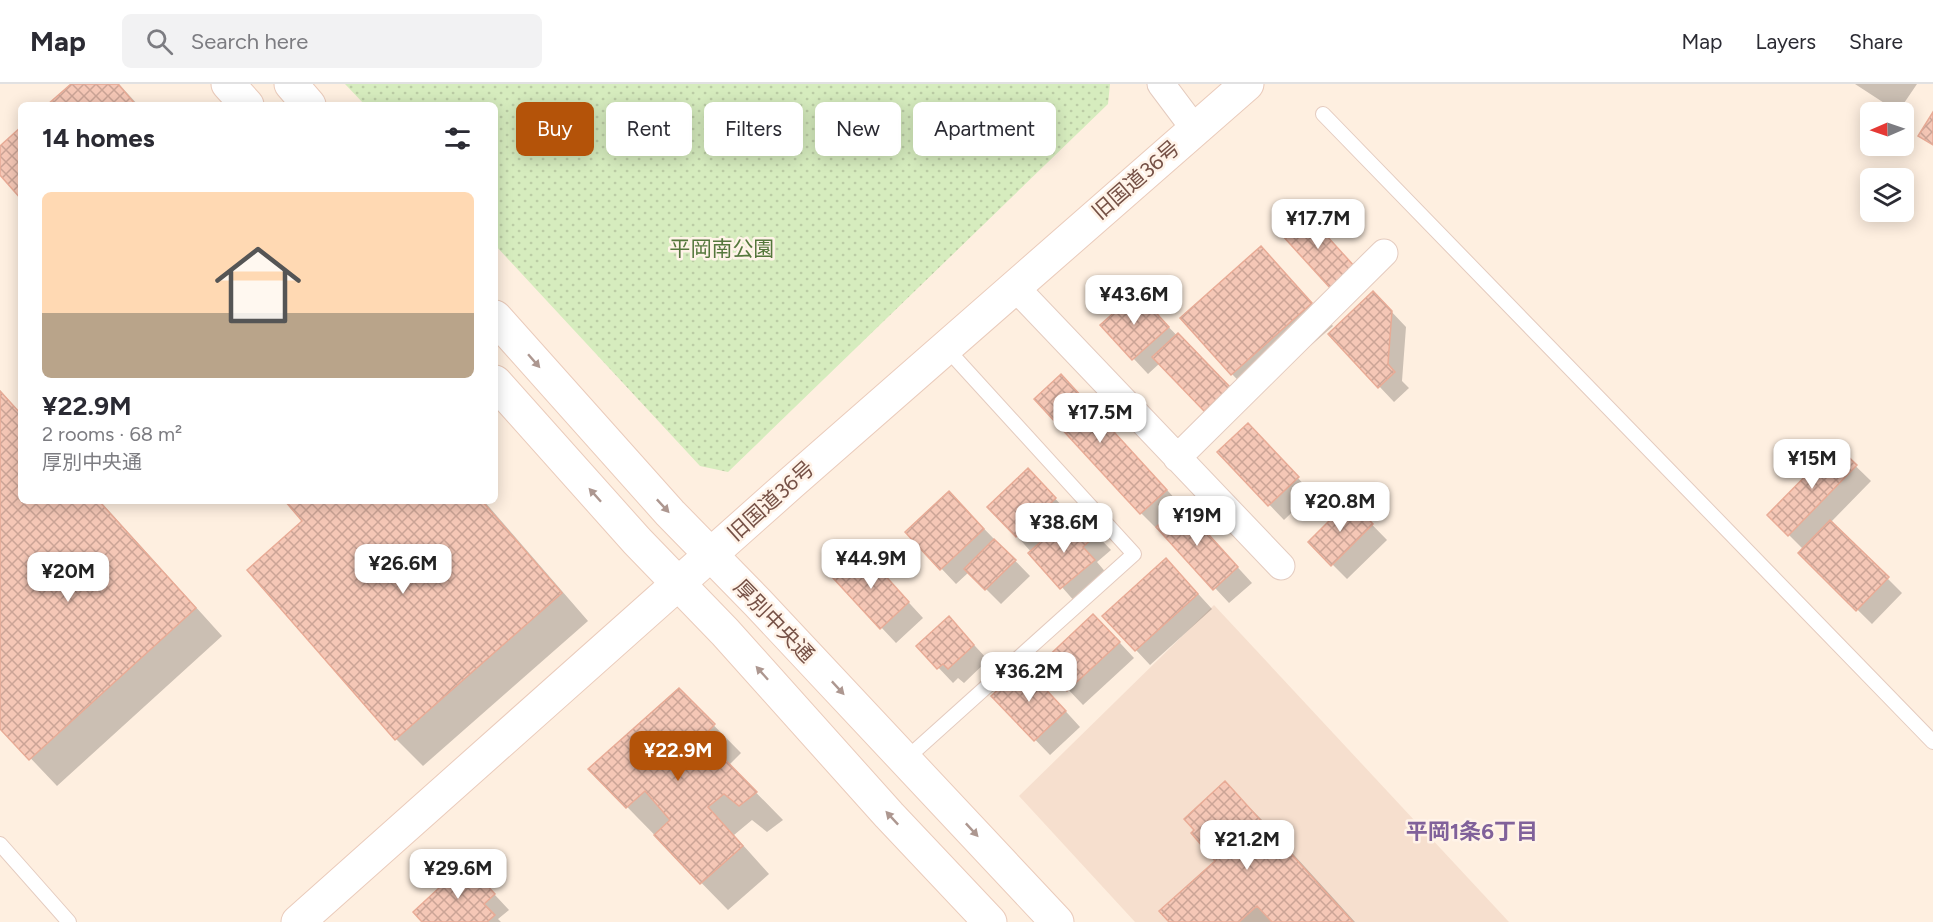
<!DOCTYPE html>
<meta charset="utf-8">
<style>
:root{--surface:#fff;--page:#f2f2f3;--text:#2b2b33;--muted:#7c7c81;--line:#e1e1e2;--accent:#b45309}
body{margin:0;font-family:Figtree,"Noto Sans JP",sans-serif;background:var(--page);color:var(--text);height:100vh;display:flex;flex-direction:column;font-size:22px;white-space:nowrap}
*{box-sizing:border-box;margin:0}
p{font-size:20px;color:var(--muted)}
.icon{flex:none;width:33px;height:33px;fill:none;stroke:currentColor;stroke-width:2;stroke-linecap:round;stroke-linejoin:round}
.map{position:relative;flex:1;overflow:hidden}
.sheet{position:absolute;left:18px;top:18px;width:480px;height:402px;display:flex;flex-direction:column;background:var(--surface);border-radius:9px;box-shadow:0 3px 15px #0003}
.sheet>*{flex:none}
.guide{position:absolute;left:516px;top:18px;width:570px;height:54px;display:flex;gap:12px}
.needle{width:39px;rotate:268deg}
.buttons{position:absolute;left:1860px;top:18px;display:grid;gap:12px}
.buttons a{display:grid;place-items:center;width:54px;height:54px;border-radius:9px;background:var(--surface);box-shadow:0 3px 15px #0003;font-size:30px}
.price{position:absolute;translate:-50% -51px;padding:0 14px;border-radius:12px;background:#fff;color:#222;font-size:20px;line-height:39px;filter:drop-shadow(0 2px 3px #0008)}
.price::after{content:'';position:absolute;left:50%;top:36px;width:18px;height:14px;margin-left:-9px;background:inherit;clip-path:polygon(0 0,100% 0,50% 100%)}
.price.selected{background:var(--accent);color:#fff}
ul{padding:0;list-style:none}
li{display:grid;align-content:center;gap:12px;height:318px;padding:0 24px}
li span{display:grid;place-items:center;height:186px;border-radius:9px;color:#555}
li>.icon{margin-inline-start:auto}
span .icon{width:108px;height:108px;fill:#fffc;stroke-width:1}
li b{font-size:26px}
h2{display:flex;justify-content:space-between;align-items:center;height:72px;padding:0 24px;font-size:26px}
.pill{padding:0 21px;border-radius:9px;background:var(--surface);box-shadow:0 3px 15px #0003;font-size:21px;line-height:54px}
.pill.selected{background:var(--accent);color:#fff}
header{display:flex;align-items:center;gap:36px;box-sizing:border-box;height:84px;padding:0 30px;background:var(--surface);border-bottom:2px solid var(--line)}
header strong{font-size:28px}
nav{display:flex;gap:33px;margin-inline-start:auto;font-size:21px}
.search{width:420px;height:54px;background:var(--page);display:flex;align-items:center;gap:15px;box-sizing:border-box;padding:0 21px;border-radius:9px;color:var(--muted);font-size:22px}
.map>svg:first-child{display:block}
.residential{fill:#f6dfce}
.grass{fill:url(#grass-dots)}
.shadow{fill:#0003}
.building{fill:url(#building-cross-hatch);stroke:#e8ab96;stroke-width:1.5}
.lines{fill:none;stroke-linecap:round;stroke-linejoin:round}
.lane-casing{stroke:#e4cbbf;stroke-width:16}
.street-casing{stroke:#e4cbbf;stroke-width:29}
.secondary-casing{stroke:#eacbbb;stroke-width:35}
.lane{stroke:#fff;stroke-width:14}
.street{stroke:#fff;stroke-width:27}
.secondary{stroke:#fff;stroke-width:33}
.oneway{fill:#ad9790}
.labels{text-anchor:middle;stroke-width:5;stroke-linejoin:round;paint-order:stroke}
.street-label{font-size:21px;fill:#765146;stroke:#fff3e8}
.park-label{font-size:21px;fill:#54773b;stroke:#fff3e8}
.neighbourhood-label{font-size:22px;font-weight:bold;fill:#80619a;stroke:#fff3e8}
</style>
<header>
<strong>Map</strong>
<div class="search"><svg class="icon" aria-label="search" viewBox="0 0 24 24"><circle cx="10" cy="10" r="6"/><path d="M15 15l6 6"/></svg>Search here</div>
<nav><a>Map</a><a>Layers</a><a>Share</a></nav>
</header>
<div class="map">
<svg width="1933" height="838" viewBox="0 0 1933 838">
<defs>
<pattern id="grass-dots" width="8" height="8" patternUnits="userSpaceOnUse" patternTransform="scale(1.5)"><rect width="8" height="8" fill="#d6ecbe"/><path d="M2 2h.1M6 6h.1" fill="none" stroke="#bbcca5" stroke-width="1.8" stroke-linecap="round"/></pattern>
<pattern id="building-cross-hatch" width="8" height="8" patternUnits="userSpaceOnUse" patternTransform="scale(1.5)"><rect width="8" height="8" fill="#f5c7b6"/><path d="M0 0l8 8M0 8l8-8" fill="none" stroke="#cba496"/></pattern>
</defs>
<rect width="100%" height="100%" fill="#feefe0"/>
<path class="residential" d="M1214,521L1509,838H1135L1019,712Z"/>
<path class="grass" d="M345,0H1110L1108,20L728,388L700,382L495,161V21H365Z"/>
<path class="shadow" d="M73,0H119L138,21H49Z
M1855,0H1917L1898,28Z
M1261,164L1333,242L1253,312L1232,290Z
M1388,224L1406,243L1402,297L1409,304L1394,318L1330,250Z
M1151,225L1243,319L1220,341L1160,279L1148,290L1103,242Z
M0,306L21,330V417H100L222,552L57,702L0,642Z
M1083,314L1252,499L1229,519L1164,449L1163,451L1141,429L1037,315Z
M1262,356L1312,409L1284,436L1219,368Z
M1836,363L1871,397L1831,438L1902,509L1872,540L1800,469L1803,465L1769,431Z
M1042,401L1070,430L1060,439L1073,452L1087,441L1111,466L1097,478L1108,491L1076,519L1017,452Z
M287,417H484L588,537L423,682L396,655L304,437Z
M1350,418L1387,456L1347,495L1310,458Z
M963,423L1030,492L1001,520L969,488L956,500L907,448Z
M877,484L923,534L896,559L835,494Z
M1181,491L1212,525L1150,581L1136,566Z
M1108,546L1134,574L1083,621L1043,579Z
M963,549L988,576L964,599L958,594L953,599L918,562Z
M1039,598L1080,643L1050,671L993,612Z
M679,606L741,669L729,681L783,736L767,748L752,736L734,751L769,790L728,826L590,685Z
M1225,699L1266,740L1355,838H1171L1217,777Z
M481,796L509,826L498,835L501,838H424Z"/>
<path class="building" d="M71,0H118L136,21H47Z
M1933,28V61L1918,52Z
M21,43V115L0,91V62Z
M1305,128L1355,183L1331,205L1281,150Z
M1261,162L1312,219L1231,291L1180,234Z
M1373,207L1392,227L1388,280L1395,288L1378,304L1328,250Z
M1137,208L1169,243L1132,276L1100,241Z
M1178,249L1230,303L1204,327L1152,273Z
M1061,290L1167,406L1140,430L1034,315Z
M0,307L21,330V417H99L196,524L29,676L0,645Z
M1248,339L1299,393L1268,422L1217,368Z
M1836,361L1857,381L1788,452L1767,431Z
M1028,384L1056,414L1016,453L987,423Z
M949,407L984,445L940,486L905,448Z
M1350,416L1373,440L1331,482L1308,458Z
M285,417H482L562,509L395,656L247,486L302,437Z
M1181,420L1238,483L1213,506L1156,443Z
M1830,436L1889,493L1856,527L1798,469Z
M1062,439L1072,451L1087,439L1097,450L1083,463L1095,476L1060,505L1028,469Z
M994,455L1016,476L985,506L964,485Z
M863,467L909,518L880,545L833,494Z
M1166,474L1198,510L1135,567L1102,532Z
M1093,530L1120,558L1067,607L1041,579Z
M949,532L974,561L948,585L943,580L937,585L916,562Z
M1024,582L1066,627L1034,657L991,612Z
M679,604L715,640L703,653L757,708L739,722L724,710L708,723L743,762L700,800L654,751L670,736L645,707L626,724L588,685Z
M1225,697L1353,838H1272L1257,822L1239,838H1169L1159,827L1215,777L1191,749L1194,746L1184,735Z
M466,779L495,810L484,820L495,831L487,838H422L413,828Z"/>
<g class="lines">
<defs>
<path id="lane" d="M1323,30L1933,658
M906,675L1134,470L947,265
M0,760L69,838"/>
<path id="street" d="M1161,0L1194,44
M1015,203L1281,482
M1177,374L1384,169"/>
<path id="secondary" d="M228,0L247,21
M291,0L309,21
M495,233L670,429L758,519L1057,838
M495,298L637,457L725,548L889,731L990,838
M298,838L790,400L1247,0"/>
</defs>
<use href="#lane" class="lane-casing"/>
<use href="#street" class="street-casing"/>
<use href="#secondary" class="secondary-casing"/>
<use href="#lane" class="lane"/>
<use href="#street" class="street"/>
<use href="#secondary" class="secondary"/>
</g>
<defs><path id="oneway-solid" d="M-6-.8H1V-3.2L6.5 0L1 3.2V.8H-6Z" transform="scale(1.5)"/></defs>
<g class="oneway">
<use href="#oneway-solid" transform="translate(534 277) rotate(49)"/>
<use href="#oneway-solid" transform="translate(595 411) rotate(-132)"/>
<use href="#oneway-solid" transform="translate(663 422) rotate(47)"/>
<use href="#oneway-solid" transform="translate(762 589) rotate(-132)"/>
<use href="#oneway-solid" transform="translate(838 604) rotate(47)"/>
<use href="#oneway-solid" transform="translate(892 734) rotate(-133)"/>
<use href="#oneway-solid" transform="translate(972 746) rotate(47)"/>
</g>
<g class="labels">
<g class="street-label">
<text transform="translate(1136 96) rotate(-41)" y="7">旧国道36号</text>
<text transform="translate(771 417) rotate(-42)" y="7">旧国道36号</text>
<text transform="translate(774 537) rotate(46)" y="7">厚別中央通</text>
</g>
<g class="park-label">
<text x="722" y="172">平岡南公園</text>
</g>
<g class="neighbourhood-label">
<text x="1472" y="755">平岡1条6丁目</text>
</g>
</g>
</svg>
<div class="buttons">
<a><svg class="needle" viewBox="-14 -14 28 28"><path d="M0-13l5 13h-10z" fill="#e53935"/><path d="M0 13l5-13h-10z" fill="#7c7c81"/></svg></a>
<a><svg class="icon" aria-label="layers" viewBox="0 0 24 24"><path d="M12 4l9 5-9 5-9-5zM3 14l9 5 9-5"/></svg></a>
</div>
<b class="price" style="left:1318px;top:166px">¥17.7M</b>
<b class="price" style="left:1134px;top:242px">¥43.6M</b>
<b class="price" style="left:1100px;top:360px">¥17.5M</b>
<b class="price" style="left:1812px;top:406px">¥15M</b>
<b class="price" style="left:1340px;top:449px">¥20.8M</b>
<b class="price" style="left:1197px;top:463px">¥19M</b>
<b class="price" style="left:1064px;top:470px">¥38.6M</b>
<b class="price" style="left:871px;top:506px">¥44.9M</b>
<b class="price" style="left:403px;top:511px">¥26.6M</b>
<b class="price" style="left:68px;top:519px">¥20M</b>
<b class="price" style="left:1029px;top:619px">¥36.2M</b>
<b class="price selected" style="left:678px;top:698px">¥22.9M</b>
<b class="price" style="left:1247px;top:787px">¥21.2M</b>
<b class="price" style="left:458px;top:816px">¥29.6M</b>
<div class="guide">
<a class="pill selected">Buy</a>
<a class="pill">Rent</a>
<a class="pill">Filters</a>
<a class="pill">New</a>
<a class="pill">Apartment</a>
</div>
<section class="sheet">
<h2>14 homes<svg class="icon" aria-label="filters" viewBox="0 0 24 24"><path d="M4 7h16M4 17h16"/><circle cx="9" cy="7" r="2"/><circle cx="15" cy="17" r="2"/></svg></h2>
<ul>
<li><span style="background:linear-gradient(#ffd9b3 65%,#b9a48a 0)"><svg class="icon" aria-label="home" viewBox="0 0 24 24"><path d="M3 11l9-7 9 7M6 9v11h12V9"/></svg></span><div><b>¥22.9M</b><p>2 rooms · 68 m²</p><p>厚別中央通</p></div></li>
</ul>
</section>
</div>
